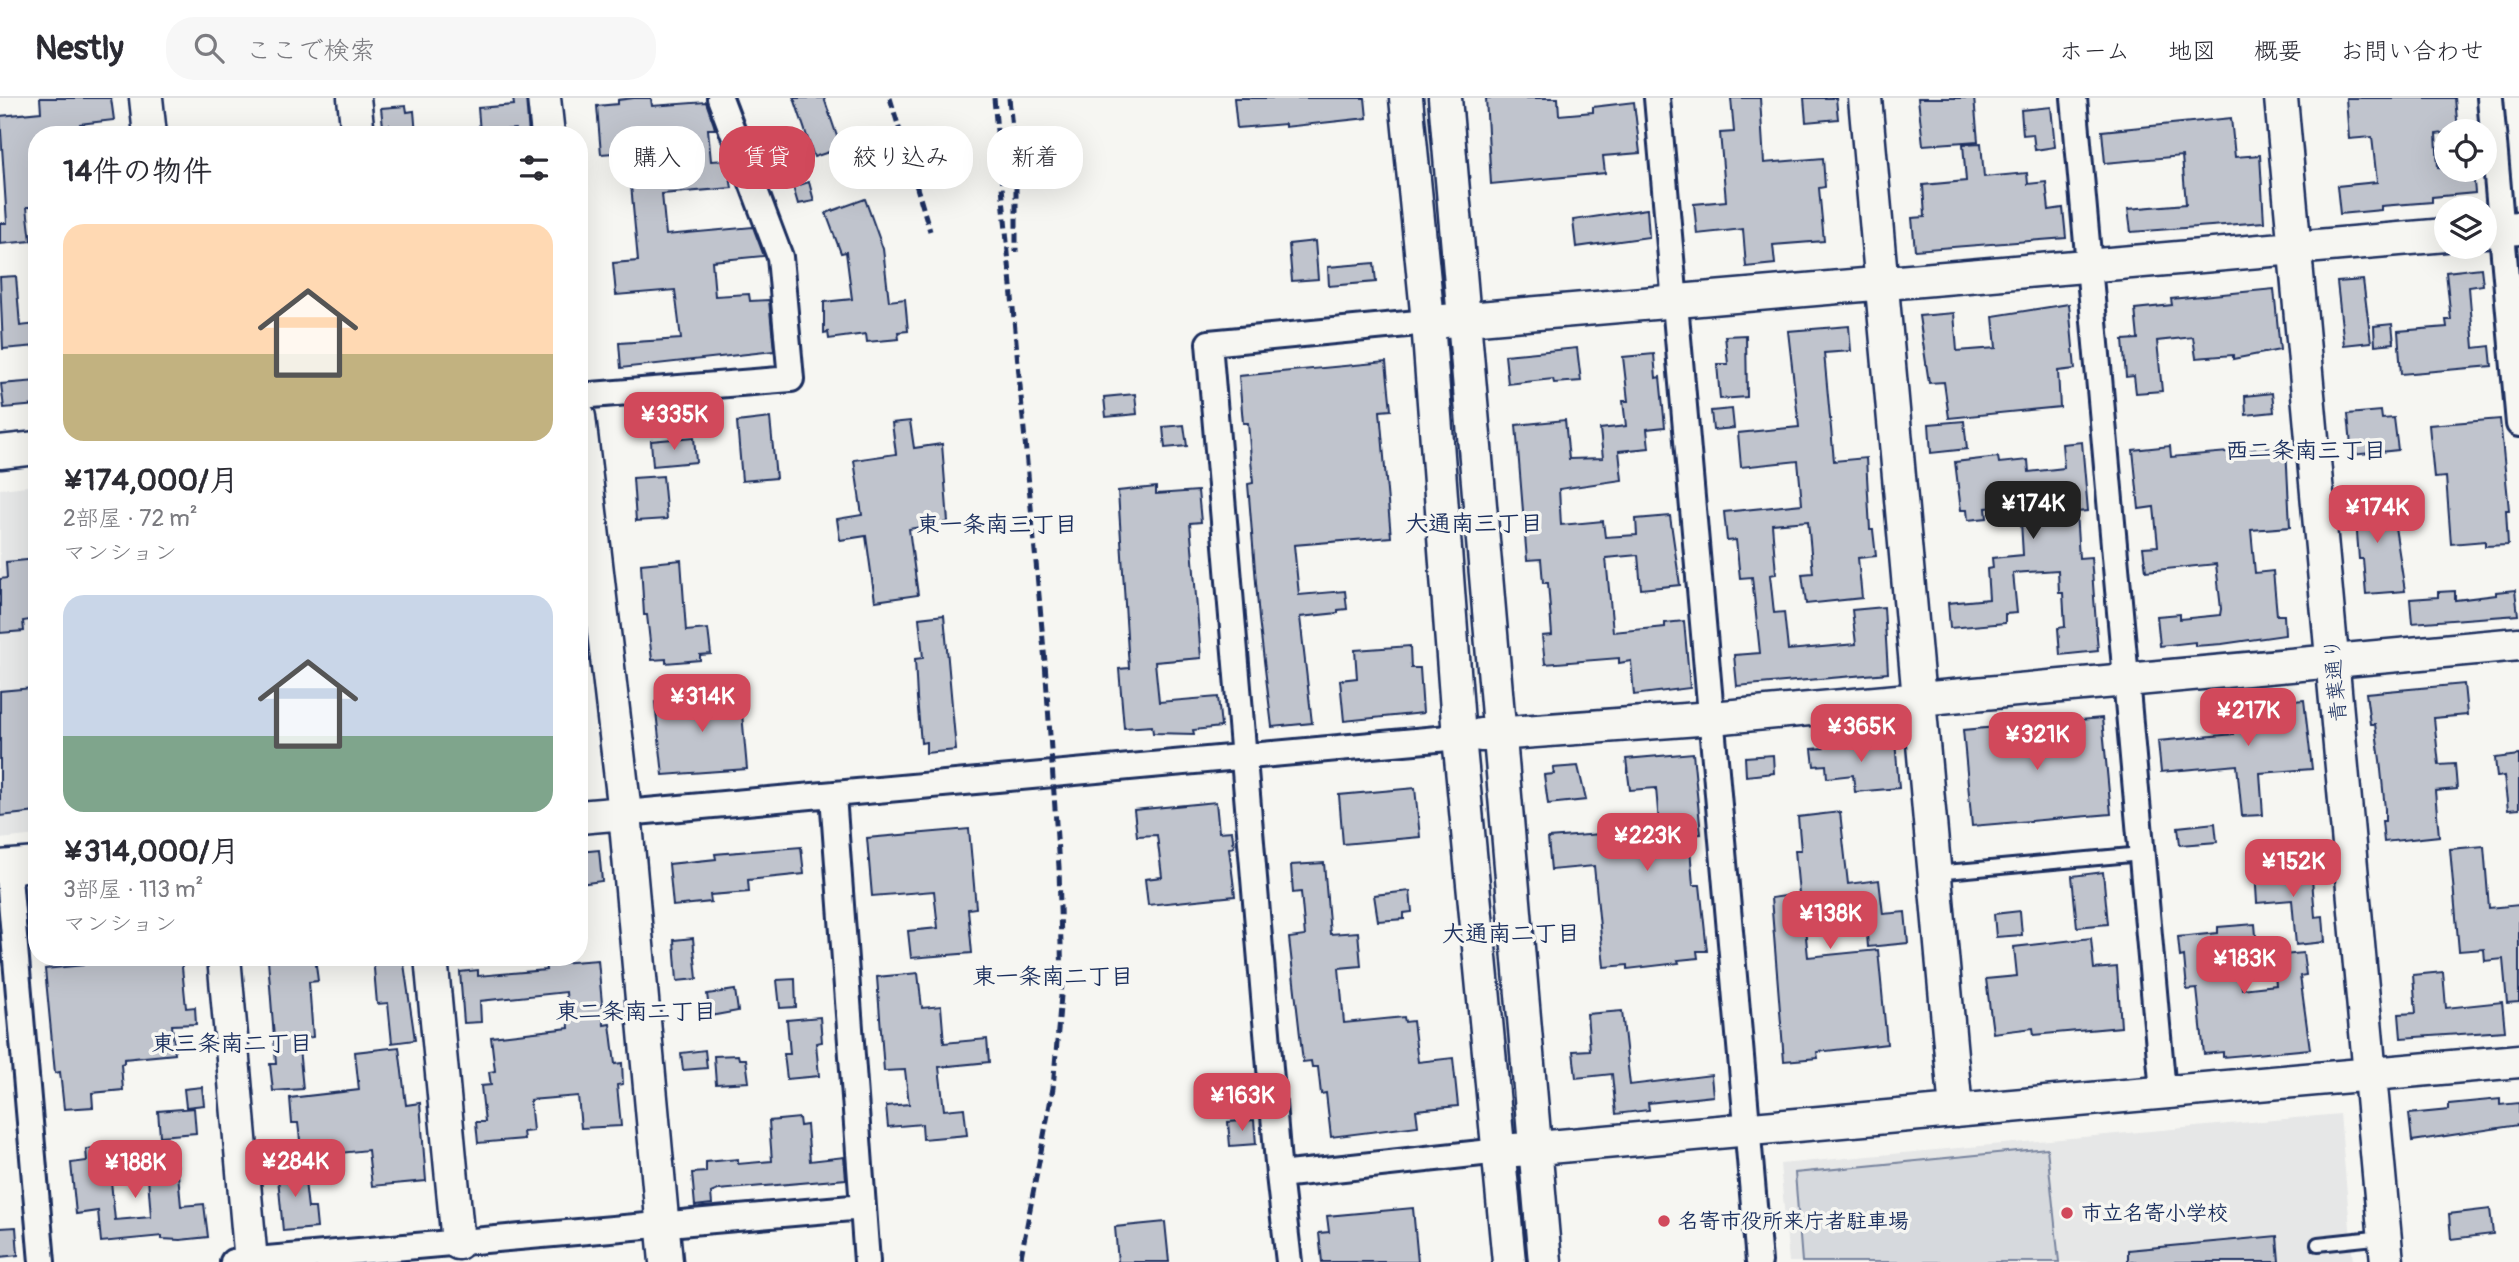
<!DOCTYPE html>
<html lang="ja">
<meta charset="utf-8">
<style>
:root{--surface:#fff;--page:#f7f7f7;--text:#2b2b33;--muted:#7c7c81;--line:#e1e1e2;--accent:#d1495b}
body{margin:0;font-family:Pangolin,"Klee One",sans-serif;background:var(--page);color:var(--text);height:100vh;display:flex;flex-direction:column;font-size:26px;white-space:nowrap}
*{box-sizing:border-box;margin:0}
p{font-size:23px;color:var(--muted)}
.icon{flex:none;width:38px;height:38px;fill:none;stroke:currentColor;stroke-width:2;stroke-linecap:round;stroke-linejoin:round}
.map{position:relative;flex:1;overflow:hidden}
.drawer{position:absolute;left:28px;top:28px;width:560px;height:840px;display:flex;flex-direction:column;background:var(--surface);border-radius:28px;box-shadow:0 7px 28px #0002}
.drawer>*{flex:none}
.top-card{position:absolute;left:609px;top:28px;width:665px;height:63px;display:flex;gap:14px}
.fabs{position:absolute;left:2434px;top:21px;display:grid;gap:14px}
.fabs a{display:grid;place-items:center;width:63px;height:63px;border-radius:50%;background:var(--surface);box-shadow:0 7px 28px #0002;font-size:35px}
.price{position:absolute;translate:-50% -60px;padding:0 16px;border-radius:14px;background:var(--accent);color:#fff;font-size:23px;line-height:46px;filter:drop-shadow(0 2px 4px #0008)}
.price::after{content:'';position:absolute;left:50%;top:42px;width:21px;height:16px;margin-left:-10px;background:inherit;clip-path:polygon(0 0,100% 0,50% 100%)}
.price.selected{background:#222;color:#fff}
ul{padding:0;list-style:none}
li{display:grid;align-content:center;gap:14px;height:371px;padding:0 35px}
li span{display:grid;place-items:center;height:217px;border-radius:21px;color:#555}
li>.icon{margin-inline-start:auto}
span .icon{width:126px;height:126px;fill:#fffc;stroke-width:1}
li b{font-size:30px}
h2{display:flex;justify-content:space-between;align-items:center;height:84px;padding:0 35px;font-size:30px}
.chip{padding:0 24px;border-radius:28px;background:var(--surface);box-shadow:0 7px 28px #0002;font-size:24px;line-height:63px}
.chip.selected{background:var(--accent);color:#fff}
header{display:flex;align-items:center;gap:42px;box-sizing:border-box;height:98px;padding:0 35px;background:var(--surface);border-bottom:2px solid var(--line)}
header strong{font-size:33px}
nav{display:flex;gap:38px;margin-inline-start:auto;font-size:24px}
.search{width:490px;height:63px;background:var(--page);display:flex;align-items:center;gap:18px;box-sizing:border-box;padding:0 24px;border-radius:28px;color:var(--muted);font-size:26px}
.map>svg:first-child{display:block}
.built{fill:#e6e7e7}
.green{fill:#d6d9dd;stroke:#78849e;stroke-width:2}
.building{fill:#c0c4cd;stroke:#1b2f5e;stroke-width:2}
.lines{fill:none;stroke-linecap:round;stroke-linejoin:round}
.service-casing{stroke:#1b2f5e;stroke-width:18}
.minor-casing{stroke:#1b2f5e;stroke-width:30}
.tertiary-casing{stroke:#1b2f5e;stroke-width:37}
.service{stroke:#f6f6f2;stroke-width:12}
.minor{stroke:#f6f6f2;stroke-width:24}
.tertiary{stroke:#f6f6f2;stroke-width:32}
.rail{stroke:#1b2f5e;stroke-width:5;stroke-dasharray:10 5;stroke-linecap:butt}
.poi-dot{fill:#d1495b;stroke:#f6f6f2;stroke-width:2.5}
.labels{text-anchor:middle;stroke-width:7;stroke-linejoin:round;paint-order:stroke}
.street-label{font-size:21px;fill:#1b2f5e;stroke:#f6f6f2}
.poi-label{font-size:21px;font-weight:bold;fill:#1b2f5e;stroke:#f6f6f2;text-anchor:start}
.neighbourhood-label{font-size:23px;font-weight:bold;fill:#1b2f5e;stroke:#f6f6f2}
</style>
<header>
<strong>Nestly</strong>
<div class="search"><svg class="icon" aria-label="search" viewBox="0 0 24 24"><circle cx="10" cy="10" r="6"/><path d="M15 15l6 6"/></svg>ここで検索</div>
<nav><a>ホーム</a><a>地図</a><a>概要</a><a>お問い合わせ</a></nav>
</header>
<div class="map">
<svg width="2519" height="1164" viewBox="0 0 2519 1164">
<rect width="100%" height="100%" fill="#f6f6f2"/>
<filter id="ink" filterUnits="userSpaceOnUse"><feTurbulence type="fractalNoise" baseFrequency=".0143" numOctaves="2"/><feDisplacementMap in="SourceGraphic" scale="14" xChannelSelector="R" yChannelSelector="G"/><feConvolveMatrix kernelMatrix="1 2 1 2 8 2 1 2 1" color-interpolation-filters="sRGB"/></filter>
<g filter="url(#ink)">
<path class="built" d="M37,387V737L0,741V391Z
M2340,1016L2353,1164H1789L1780,1066Z"/>
<path class="green" d="M2047,1050L2059,1164H1802L1795,1075Z"/>
<path class="building" d="M40,0H111L114,22L80,26L81,34L37,37V104H31V109H27L31,143L0,146V125H7L0,18L41,14Z
M513,0H526L529,37H516L515,31L480,34L478,10L514,7Z
M634,0H651L652,8L706,4L714,27L715,31H708L711,63L727,62L732,90L662,96L666,137L753,129L764,158L712,163L715,198L749,196L750,203L769,202L774,253L621,270L619,245L681,241L675,192L616,197L613,165L638,163L628,54L601,56L597,8L618,6V2Z
M794,0H824L841,50L814,59Z
M1234,0H1365L1367,20L1285,29V26L1237,30Z
M1486,0H1558L1559,17L1593,14V9L1634,4L1640,55L1603,58L1605,75L1491,86Z
M1731,0H1760L1764,65L1823,60L1825,89L1819,90L1824,143L1773,147L1775,166L1746,169L1743,131L1697,136L1694,106L1726,103L1720,35L1734,34Z
M1804,0H1836L1838,21L1806,24Z
M1918,0H1974L1978,43L1923,47Z
M2346,0H2455L2458,33L2436,36L2438,69L2473,72L2475,95L2432,99V104L2381,108V112L2340,116L2337,88L2377,84L2372,39L2349,41Z
M406,8L407,14L414,13L416,37H390L389,27L383,28L381,10Z
M2051,9L2055,49L2035,52L2033,36L2023,37L2021,12Z
M2231,20L2235,59L2260,57L2264,124L2131,134L2128,111L2186,106L2182,58L2105,65L2102,33Z
M1981,45L1984,79L2027,75L2028,86L2046,84L2049,112L2063,110L2066,140L1915,152L1912,120L1925,119L1923,87L1966,83L1963,46Z
M809,84L814,103L798,106L793,89Z
M865,101L883,151L889,203L905,201L908,233L898,234L899,241L867,244L866,236L829,241L828,234L824,235V204L852,201L846,154L841,155L826,115Z
M1647,111L1649,139L1576,149L1573,122Z
M1315,143L1318,181L1292,183L1289,146Z
M1374,165L1376,184L1329,188L1328,169Z
M2481,170L2483,187L2469,189L2474,250L2490,248L2492,268L2401,276L2398,233L2447,229L2446,222H2451L2446,174Z
M16,178L20,228L37,226V248L3,251L0,179Z
M2363,182L2371,244L2344,247L2337,184Z
M2274,191L2280,252L2233,261V257L2196,260L2193,239L2157,243L2162,293L2136,295L2134,278L2126,279L2123,242L2138,241L2135,211L2172,207L2171,201Z
M2069,206L2075,271L2058,273L2060,309L1949,320L1944,284L1929,285L1919,218L1954,215L1957,253L1996,250L1993,218Z
M2392,226L2394,245L2375,247L2374,228Z
M1849,228L1851,253L1824,255L1834,363L1866,360L1870,432H1873L1876,458L1858,460L1862,500L1806,506L1802,476L1813,475L1808,423L1772,426L1776,476L1770,477L1774,515L1784,514L1788,552L1856,546L1852,512L1884,509L1888,575L1737,588L1734,557L1760,555L1752,479L1740,480L1736,442L1727,443L1724,414L1802,406L1798,363L1741,369L1738,335L1799,329L1788,233Z
M1746,237L1747,299L1720,301L1717,266H1728L1725,238Z
M1577,250L1581,283L1554,285L1553,281L1508,286L1505,257Z
M1654,256L1656,280L1660,279L1665,329L1647,331L1649,350L1619,353L1622,382L1559,391L1561,427L1603,423L1605,439L1637,437L1636,421L1670,418L1680,487L1641,491L1638,457L1606,460L1613,534L1665,529V525L1684,523L1690,590L1634,597L1631,563L1619,565V560L1545,566L1542,538L1552,537L1548,485H1543L1541,461L1527,462L1516,327L1565,322L1569,361L1603,360L1600,331L1626,328L1623,303H1628L1623,259Z
M1386,264L1391,312L1380,313L1391,439L1294,447L1299,497L1345,493L1347,511L1338,512V515L1300,519L1312,625L1272,629L1259,521L1248,386L1253,385L1248,325H1243L1239,278Z
M37,283V307L4,310L1,286Z
M2272,295L2274,314L2246,317L2245,298Z
M1135,296L1137,316L1106,319L1104,299Z
M1732,311L1734,330L1713,332L1711,313Z
M2381,313L2382,321L2394,320L2398,352L2352,357L2348,316Z
M770,320L776,380L742,383L737,324Z
M2500,321L2509,412H2506L2508,447L2485,448V443L2451,446L2446,379L2434,380L2429,327Z
M910,323L914,350L942,346L948,424L909,431L918,497L875,503L866,438L840,442L837,421L862,417L854,362L896,356L892,325Z
M1964,323L1967,351L1931,355L1929,326Z
M1184,327L1187,348L1165,350L1163,329Z
M694,339L696,364L653,368L651,343Z
M2082,344L2088,413L2076,414L2079,460L2091,459L2098,553L2060,557L2058,530L2065,529L2063,495H2059L2058,472L2013,475L2017,515L2005,516V525L1950,530L1948,505L1989,501L1987,471L1993,470L1992,460L2023,457L2020,407L1986,410L1987,420L1968,422L1967,412H1961L1955,364L1998,359L1999,365L2028,362L2029,374L2064,370L2062,346Z
M2170,348L2171,359L2286,349L2290,429L2251,432L2255,475L2273,473L2277,517H2284L2285,537L2222,546L2195,548V544L2160,548L2157,518L2180,516V521L2220,517L2221,511L2216,466L2146,473L2143,449L2158,448L2154,409L2139,411L2133,352Z
M663,378L667,421L636,423L633,380Z
M1156,389V396L1198,393L1201,424L1190,425L1201,560L1155,564L1159,604L1218,599L1221,629L1193,632L1194,636L1153,635L1152,628L1124,630L1119,571L1129,570L1118,393Z
M2383,393L2386,430L2395,429L2405,493L2366,496L2363,461H2359L2354,395Z
M37,461V521L23,523L24,533L0,535V481L7,480L6,464Z
M681,462L686,533L708,531L711,556L700,557V562L666,565V561L652,562L647,517H644L641,466Z
M2515,492L2518,517L2412,525L2410,501L2438,499V494L2455,493V502L2496,497V494Z
M944,517L956,652L926,655V644L921,645L917,600L915,561L923,560L919,520Z
M1410,548L1411,570H1420L1423,615L1344,623L1340,582L1357,580L1355,552Z
M2464,586L2467,617L2434,620L2439,667L2455,666L2457,691L2435,693L2439,738L2384,744L2382,723H2385V711L2380,662L2375,626H2370L2366,595Z
M32,590L33,604H37V714L0,718V593Z
M740,593L747,671L663,677L655,604Z
M2304,602L2312,671L2260,675L2263,717L2242,718L2237,667L2161,674L2158,643L2234,636L2231,608Z
M2102,620L2111,716L1972,728L1963,632Z
M1846,643V647L1895,643L1899,690L1855,694L1853,677L1827,680L1826,667L1814,668L1812,651L1824,650V645Z
M1693,655L1701,736L1689,737L1693,787H1700L1707,853H1697L1698,860L1678,862L1679,865L1628,871V867L1604,869L1594,768L1551,772L1548,740L1614,735V741L1660,737L1656,690L1630,692L1626,661Z
M1773,657L1774,675L1746,678L1745,659Z
M2519,657V711L2508,712L2504,678L2497,679L2495,660Z
M1578,668L1586,702L1548,706L1544,677L1554,676L1553,670Z
M1415,690L1420,739L1343,746L1339,697Z
M1216,704L1219,734L1232,733L1234,749L1229,750L1235,798L1148,807L1145,781L1162,779L1157,737L1137,738L1134,712Z
M1840,714L1848,786L1879,782L1883,816L1905,814L1908,845L1868,849L1865,813L1804,819L1808,859L1878,852L1887,946L1817,954L1818,960L1784,963L1771,800L1799,796L1795,752H1801L1798,719Z
M2215,725L2217,744L2180,747L2178,729Z
M969,731L976,810L968,811L972,855L911,860L908,833L938,830L934,793L872,798L867,740Z
M2484,748L2489,810L2519,807V904L2507,905L2503,861L2485,863L2484,851L2459,853L2450,751Z
M801,749L804,776L748,782L749,794L710,797L711,804L673,808L669,766L716,761L715,756Z
M599,752L602,783L579,786V754Z
M1324,765L1330,836L1358,834L1361,868L1339,870L1344,925L1404,919L1405,924L1413,923L1418,964L1453,960L1458,1008L1416,1012L1418,1028L1331,1039L1326,995L1321,996L1318,969H1312L1311,963L1303,964L1289,840L1305,838L1301,794L1293,795L1291,767Z
M2311,768L2315,819L2323,818L2325,844L2296,847L2292,802L2257,805L2255,772Z
M2103,774L2108,826L2077,829L2072,778Z
M1410,793L1412,814L1404,815V821L1378,823L1374,797Z
M2020,813L2022,837L1996,839L1994,816Z
M2255,826L2257,849L2237,851L2242,891L2276,887L2273,858L2303,855L2306,877L2300,878L2310,951L2223,959V954L2204,956L2197,891L2187,892L2184,858L2180,859L2178,839L2218,835V829Z
M693,840L697,881L677,883L674,842Z
M2091,840L2094,871L2117,869L2121,929L2034,937L2033,930L1993,935L1986,881L2017,878L2014,849Z
M82,859H181L186,910L195,909L196,926L172,927L175,956L124,961V965L121,966L123,992L92,995L93,1009L64,1011L60,974L55,975L45,871L83,867Z
M315,859L318,883L309,884L313,939L300,941L299,950L303,991L273,993L270,966H276L268,862Z
M373,859H403L415,942L392,945L388,905L377,906Z
M598,862L604,927L610,926L615,966L622,965L623,986L617,987L621,1028L581,1030L578,998L530,1002L533,1033L523,1034L524,1041L478,1045L476,1024H485L481,988L491,987L489,974L495,973L491,939L569,930L566,894L480,903L481,924L464,925L460,874L478,872V878L546,872L545,866Z
M2443,874L2446,910L2502,904L2505,933L2401,940L2399,916L2416,915L2413,877Z
M918,875L922,910L941,908L944,945L987,941L989,964L939,969L944,1012L964,1010L967,1037L923,1041L922,1026L888,1029L886,1008L909,1006L905,972L884,973L877,879Z
M795,881L796,909L780,910L777,882Z
M735,892L738,913L710,918L707,896Z
M1622,913L1630,987L1711,977L1713,998L1648,1005L1649,1012L1616,1016L1612,976L1576,980L1573,953L1590,952L1587,916Z
M820,919L822,944L816,945L819,978L787,981L784,956H790L787,922Z
M399,949L406,1007L420,1005L426,1083L372,1088L368,1052L302,1059L298,1025H292L290,1000L359,992L355,954Z
M705,952L707,970L683,972L681,955Z
M738,957L739,961H746L749,984L716,986L714,958Z
M202,989L204,1007L186,1009L184,991Z
M2500,1001V1007L2519,1005V1027L2412,1043L2409,1016L2449,1012V1006Z
M194,1010L196,1035L160,1038L158,1013Z
M799,1020L800,1028L807,1027L810,1063L844,1059L846,1081L718,1092L711,1095L712,1106L695,1108L692,1075L706,1074V1064L738,1061V1066L772,1063L769,1023Z
M1254,1022L1256,1046L1230,1048L1228,1024Z
M123,1046L126,1072L110,1074L115,1122L151,1119L147,1067L177,1065L181,1108L204,1106L208,1139L180,1142L162,1141V1138L101,1144L98,1113L76,1116L71,1065L87,1063L86,1051Z
M303,1066L308,1110H315L317,1130L283,1133L277,1069Z
M1413,1110L1418,1164H1322L1319,1135L1329,1134L1327,1118Z
M2490,1111L2493,1136L2451,1141L2449,1116Z
M1165,1124L1169,1164H1118L1115,1129Z
M16,1129L18,1157L0,1159V1130Z
M2277,1138L2279,1164H2128V1152Z"/>
<g class="lines">
<defs>
<path id="service" d="M1935,775L2142,756
M2318,1146L2384,1139"/>
<path id="minor" d="M1657,0L1759,1164
M2074,0L2163,994
M2490,0L2519,326
M579,298L791,281L780,159L720,0
M625,715L1459,639
M8,768L42,1164
M1279,1077L1500,1053
M863,1109L867,1164
M233,1164L863,1109L833,697
M1289,1164L1279,1077L1209,245L1428,224"/>
<path id="tertiary" d="M146,0L150,37
M354,0L358,37
M544,0L548,37
M1406,0L1428,224L1459,639L1509,1164
M1445,0L1545,1164
M1865,0L1956,1013
M2281,0L2387,1164
M2485,133L2519,130
M1444,223L2446,137
M579,319L625,715L666,1164
M0,354L37,350
M1481,637L1712,620L2519,546
M579,719L625,715
M0,769L37,766
M224,859L251,1164
M431,859L458,1145
M1515,1052L2519,963"/>
</defs>
<use href="#service" class="service-casing"/>
<use href="#minor" class="minor-casing"/>
<use href="#tertiary" class="tertiary-casing"/>
<use href="#service" class="service"/>
<use href="#minor" class="minor"/>
<use href="#tertiary" class="tertiary"/>
<path class="rail" d="M890,0L930,133
M994,0L1045,564L1059,769L1062,886L1053,990L1020,1164
M1009,0L1016,71V154"/>
</g>
</g>
<g class="poi-dot">
<circle cx="2067" cy="1115" r="7"/>
<circle cx="1664" cy="1123" r="7"/>
</g>
<g class="labels">
<g class="street-label">
<text transform="translate(2335 582) rotate(-95)" y="7">青葉通り</text>
</g>
<g class="poi-label">
<text x="2081" y="1122">市立名寄小学校</text>
<text x="1678" y="1130">名寄市役所来庁者駐車場</text>
</g>
<g class="neighbourhood-label">
<text x="2306" y="360">西二条南三丁目</text>
<text x="1474" y="433">大通南三丁目</text>
<text x="997" y="434">東一条南三丁目</text>
<text x="1511" y="843">大通南二丁目</text>
<text x="1053" y="886">東一条南二丁目</text>
<text x="636" y="921">東二条南二丁目</text>
<text x="232" y="953">東三条南二丁目</text>
</g>
</g>
</svg>
<div class="fabs">
<a><svg class="icon" aria-label="locate" viewBox="0 0 24 24"><circle cx="12" cy="12" r="6"/><path d="M12 2v4M12 18v4M2 12h4M18 12h4"/></svg></a>
<a><svg class="icon" aria-label="layers" viewBox="0 0 24 24"><path d="M12 4l9 5-9 5-9-5zM3 14l9 5 9-5"/></svg></a>
</div>
<b class="price" style="left:674px;top:354px">¥335K</b>
<b class="price selected" style="left:2033px;top:443px">¥174K</b>
<b class="price" style="left:2377px;top:447px">¥174K</b>
<b class="price" style="left:702px;top:636px">¥314K</b>
<b class="price" style="left:2248px;top:650px">¥217K</b>
<b class="price" style="left:1861px;top:666px">¥365K</b>
<b class="price" style="left:2037px;top:674px">¥321K</b>
<b class="price" style="left:1647px;top:775px">¥223K</b>
<b class="price" style="left:2293px;top:801px">¥152K</b>
<b class="price" style="left:1830px;top:853px">¥138K</b>
<b class="price" style="left:2244px;top:898px">¥183K</b>
<b class="price" style="left:1242px;top:1035px">¥163K</b>
<b class="price" style="left:295px;top:1101px">¥284K</b>
<b class="price" style="left:135px;top:1102px">¥188K</b>
<div class="top-card">
<a class="chip">購入</a>
<a class="chip selected">賃貸</a>
<a class="chip">絞り込み</a>
<a class="chip">新着</a>
</div>
<section class="drawer">
<h2>14件の物件<svg class="icon" aria-label="filters" viewBox="0 0 24 24"><path d="M4 7h16M4 17h16"/><circle cx="9" cy="7" r="2"/><circle cx="15" cy="17" r="2"/></svg></h2>
<ul>
<li><span style="background:linear-gradient(#ffd9b3 60%,#c2b280 0)"><svg class="icon" aria-label="home" viewBox="0 0 24 24"><path d="M3 11l9-7 9 7M6 9v11h12V9"/></svg></span><div><b>¥174,000/月</b><p>2部屋 · 72 m²</p><p>マンション</p></div></li>
<li><span style="background:linear-gradient(#c9d6e8 65%,#7fa58c 0)"><svg class="icon" aria-label="home" viewBox="0 0 24 24"><path d="M3 11l9-7 9 7M6 9v11h12V9"/></svg></span><div><b>¥314,000/月</b><p>3部屋 · 113 m²</p><p>マンション</p></div></li>
</ul>
</section>
</div>
